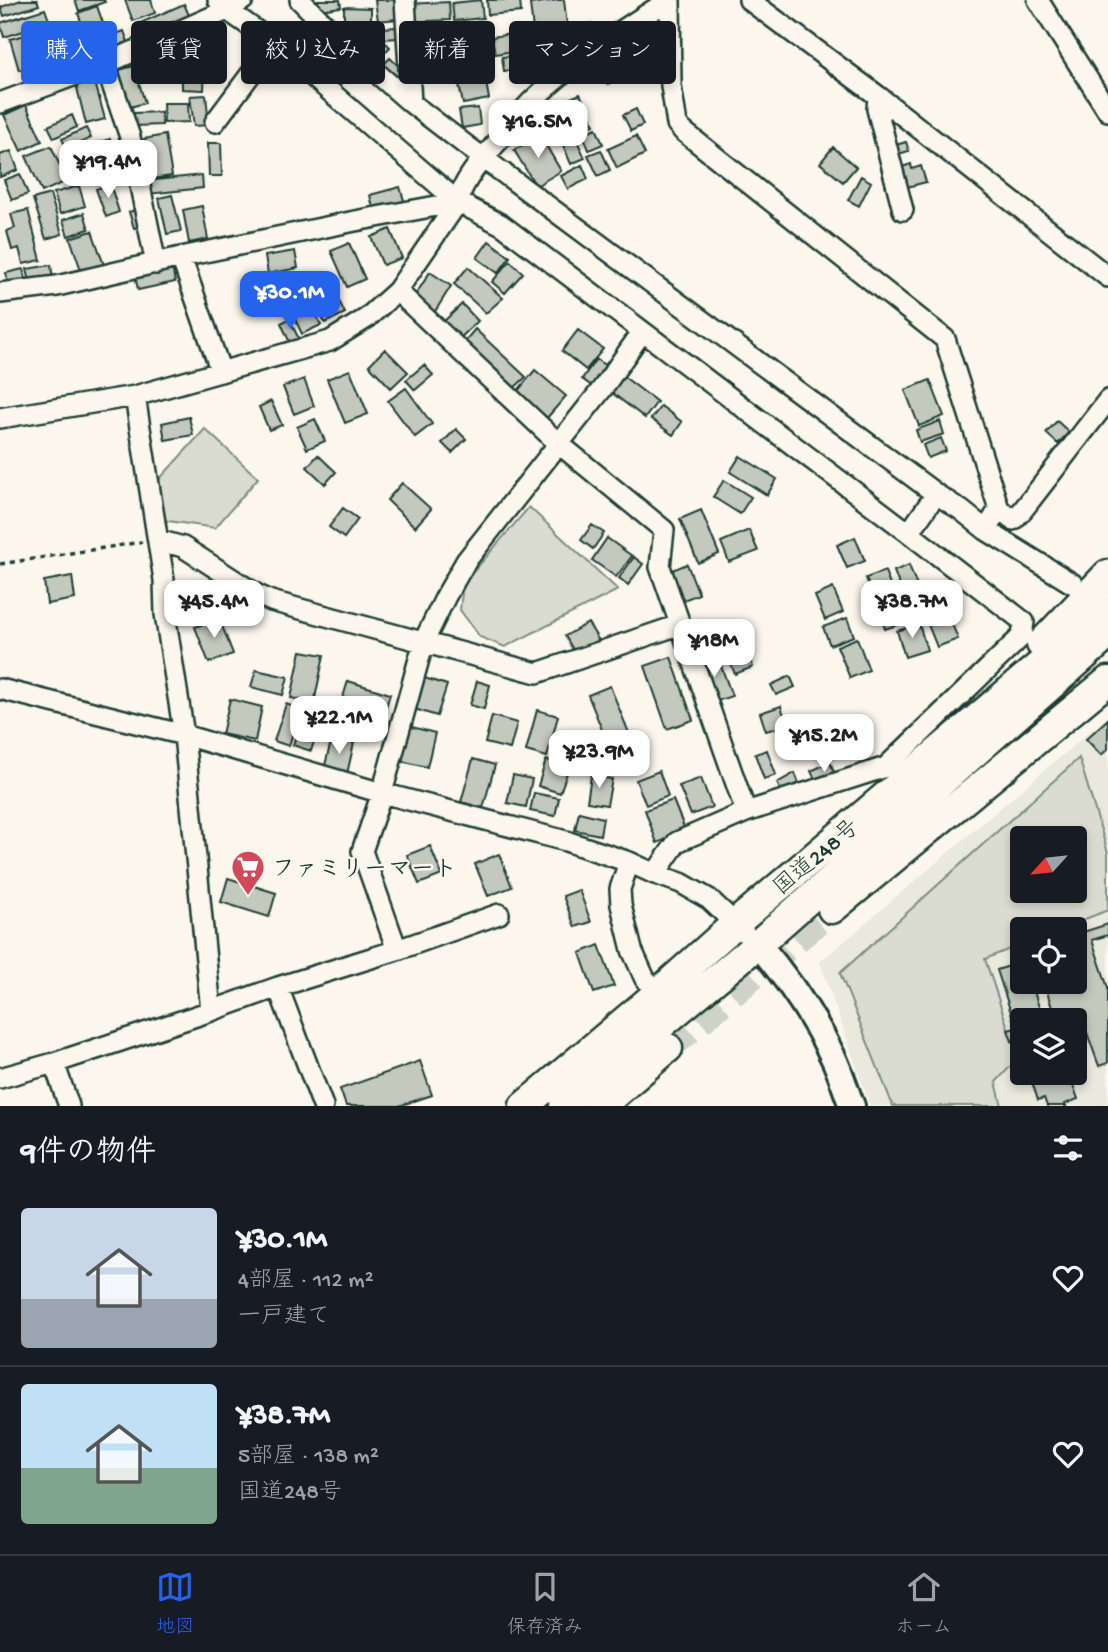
<!DOCTYPE html>
<html lang="ja">
<meta charset="utf-8">
<style>
:root{--surface:#171b24;--page:#242831;--text:#f1f3f6;--muted:#9ea1a6;--line:#363941;--accent:#2563eb}
body{margin:0;font-family:"Gochi Hand","Klee One",sans-serif;background:var(--page);color:var(--text);height:100vh;display:flex;flex-direction:column;font-size:26px;white-space:nowrap}
*{box-sizing:border-box;margin:0}
p{font-size:23px;color:var(--muted)}
.icon{flex:none;width:38px;height:38px;fill:none;stroke:currentColor;stroke-width:2;stroke-linecap:round;stroke-linejoin:round}
.map{position:relative;height:1106px;overflow:hidden}
.drawer{display:flex;flex-direction:column;background:var(--surface);flex:1}
.drawer>*{flex:none}
.guide{position:absolute;left:21px;top:21px;width:700px;height:63px;display:flex;gap:14px}
.needle{width:46px;rotate:243deg}
.buttons{position:absolute;left:1010px;top:826px;display:grid;gap:14px}
.buttons a{display:grid;place-items:center;width:77px;height:77px;border-radius:7px;background:var(--surface);box-shadow:0 4px 10px #0003;font-size:35px}
.price{position:absolute;translate:-50% -60px;padding:0 16px;border-radius:14px;background:#fff;color:#222;font-size:23px;line-height:46px;filter:drop-shadow(0 2px 4px #0008)}
.price::after{content:'';position:absolute;left:50%;top:42px;width:21px;height:16px;margin-left:-10px;background:inherit;clip-path:polygon(0 0,100% 0,50% 100%)}
.price.on{background:var(--accent);color:#fff}
ul{padding:0;list-style:none}
li{display:flex;align-items:center;gap:21px;height:175px;padding:0 21px}
li+li{border-top:2px solid var(--line)}
li span{display:grid;place-items:center;flex:none;width:196px;height:140px;border-radius:7px;color:#555}
li>.icon{margin-inline-start:auto}
span .icon{width:84px;height:84px;fill:#fffc;stroke-width:1}
li b{font-size:30px}
h2{display:flex;justify-content:space-between;align-items:center;height:84px;padding:0 21px;font-size:30px}
.pill{padding:0 24px;border-radius:7px;background:var(--surface);box-shadow:0 4px 10px #0003;font-size:24px;line-height:63px}
.pill.on{background:var(--accent);color:#fff}
.dock{display:flex;justify-content:space-around;align-items:center;height:98px;border-top:2px solid var(--line);background:var(--surface);font-size:19px;color:var(--muted)}
.dock a{display:grid;justify-items:center;gap:4px}
.dock .on{color:var(--accent)}
.map>svg:first-child{display:block}
.built{fill:#eae9de;fill-rule:evenodd}
.green{fill:#dbdcd1;stroke:#7d8c82;stroke-width:2;fill-rule:evenodd}
.building{fill:#c4c9be;stroke:#1f3d34;stroke-width:2}
.lines{fill:none;stroke-linecap:round;stroke-linejoin:round}
.highway-tunnel{stroke:#cfd2c7;stroke-width:28;stroke-dasharray:28 14;stroke-linecap:butt}
.minor-casing{stroke:#1f3d34;stroke-width:24}
.major-casing{stroke:#1f3d34;stroke-width:30}
.highway-casing{stroke:#1f3d34;stroke-width:33}
.path{stroke:#1f3d34;stroke-width:3.5;stroke-dasharray:5 5;stroke-linecap:butt}
.minor{stroke:#fbf7ec;stroke-width:19}
.major{stroke:#fbf7ec;stroke-width:24}
.highway{stroke:#fbf7ec;stroke-width:28}
.labels{text-anchor:middle;stroke-width:5;stroke-linejoin:round;paint-order:stroke}
.street-label{font-size:23px;fill:#1f3d34;stroke:#fbf7ec}
.poi-label{font-size:23px;font-weight:bold;fill:#1f3d34;stroke:#fbf7ec;text-anchor:start}
</style>
<div class="map">
<svg width="1108" height="1106" viewBox="0 0 1108 1106">
<rect width="100%" height="100%" fill="#fbf7ec"/>
<filter id="ink" filterUnits="userSpaceOnUse"><feTurbulence type="fractalNoise" baseFrequency=".0143" numOctaves="2"/><feDisplacementMap in="SourceGraphic" scale="14" xChannelSelector="R" yChannelSelector="G"/><feConvolveMatrix kernelMatrix="1 2 1 2 8 2 1 2 1" color-interpolation-filters="sRGB"/></filter>
<g filter="url(#ink)">
<path class="built" d="M1108,716V1106H870L820,962ZM1022,838H1074V891H1022ZM1022,929H1074V982H1022ZM1022,1020H1074V1073H1022Z"/>
<path class="green" d="M205,429L258,478L215,528L162,520L155,484Z
M529,507L618,590L505,647L480,637L460,610L463,584Z
M1079,758L1108,853V910L1060,929H1022V944L985,959L1018,1058L996,1082L1002,1106H893L840,973ZM1022,838H1074V891H1022Z"/>
<path class="building" d="M21,0H37L39,5L4,16L1,7Z
M75,0H104L105,2L79,11Z
M125,0H151L155,13L133,21Z
M318,0H340L341,7L319,10Z
M375,0H395L397,19L378,21Z
M481,0L483,18L454,21L452,3Z
M487,0H520L521,12L488,15Z
M558,0H564L568,34L534,38L530,4Z
M449,2L450,20L407,22L406,4Z
M184,4L189,15L144,34L140,23Z
M97,6L106,32L87,39L78,13Z
M344,7L371,8V21L344,20Z
M45,9L50,23L4,37L0,23Z
M591,23L598,34L584,42L578,31Z
M396,27L397,38L383,39V28Z
M124,31L128,42L92,55L88,44Z
M373,31L390,47L378,60L360,45Z
M523,32L526,49L495,54L492,37Z
M33,33L41,64L19,70L10,39Z
M637,43L646,61L628,70L619,52Z
M425,47L428,79L416,80L413,48Z
M72,51L76,64L49,73L45,60Z
M531,54L533,67L504,71L502,57Z
M390,58L407,74L396,85L379,69Z
M616,58L625,74L608,84L599,68Z
M482,60L489,99L463,104L455,65Z
M182,65H205L204,90L182,89Z
M134,66L145,103L130,107L119,70Z
M94,79L105,119L86,124L76,84Z
M580,94L594,125L580,130L566,100Z
M206,95L209,125L194,126L190,96Z
M163,103H188L189,122L164,123Z
M26,105L42,141L21,151L4,115Z
M478,108L480,125L462,128L459,110Z
M636,109L643,125L631,131L623,115Z
M161,112L162,125L134,126V113Z
M72,115L77,127L54,138L48,126Z
M568,121L585,158L571,164L555,126Z
M86,128L91,138L67,149L62,139Z
M596,128L603,144L589,150L583,134Z
M165,135L172,176L151,179L144,139Z
M540,135L561,171L536,186L514,150Z
M636,136L645,154L617,168L608,149Z
M110,139L118,168L103,172L94,144Z
M906,142L909,151L898,154L896,145Z
M208,143H221L222,176H209Z
M51,146L67,181L42,192L26,156Z
M833,147L856,167L843,182L820,163Z
M601,150L610,170L598,176L588,155Z
M11,151L18,170L0,177V155Z
M911,164L912,169L921,166L926,182L907,187L902,167Z
M582,165L588,179L568,189L561,176Z
M20,174L28,194L12,200L4,180Z
M202,175L203,188L148,194L146,181Z
M861,176L871,182L859,206L848,200Z
M110,184L119,212L106,217L96,189Z
M79,186L85,206L60,214L54,193Z
M400,187L405,204L374,212L370,195Z
M50,194L62,234L46,239L33,199Z
M172,195L181,231L167,234L159,198Z
M202,206L208,239L189,243L183,210Z
M137,209L142,226L134,228L129,212Z
M28,210L41,260L23,264L19,248L12,250L7,231L15,228L11,214Z
M84,213L89,229L68,236L63,220Z
M390,229L402,258L383,265L371,237Z
M92,231L105,268L83,276L70,238Z
M489,241L510,257L498,273L477,258Z
M349,243L365,279L347,287L331,251Z
M295,251L298,268L268,274L265,256Z
M510,261L523,273L505,293L492,282Z
M51,265L53,279L30,282L27,269Z
M172,267L175,282L138,290L135,275Z
M468,267L503,298L486,313L454,284Z
M23,269L26,283L8,286L6,273Z
M430,272L451,286L434,313L413,299Z
M295,273L310,302L293,311L279,282Z
M337,297L345,313L325,323L317,307Z
M462,304L478,321L456,342L440,325Z
M312,306L321,325L302,334L293,315Z
M289,319L299,339L290,343L281,323Z
M475,329L526,377L512,390L461,346Z
M578,330L603,349L586,370L562,351Z
M385,349L408,372L391,388L369,365Z
M596,359L610,369L596,389L582,379Z
M424,365L433,375L415,390L406,380Z
M350,370L368,414L345,423L327,379Z
M535,370L566,396L546,419L516,393Z
M619,373L657,402L645,418L607,389Z
M304,379L314,406L294,414L283,387Z
M930,380L944,416L919,426L905,390Z
M406,388L432,424L415,437L388,401Z
M271,401L282,425L269,430L259,407Z
M661,406L682,422L673,435L651,419Z
M189,417L193,435L165,440L162,423Z
M315,419L325,441L307,449L297,427Z
M940,421L944,434L920,442L916,430Z
M1057,421L1069,432L1058,444L1046,433Z
M456,429L466,439L452,453L442,443Z
M941,438L946,451L928,458L923,445Z
M318,455L336,472L325,484L307,467Z
M740,456L777,479L767,495L730,472Z
M724,480L751,497L740,514L713,497Z
M402,483L431,509L415,527L387,500Z
M343,508L358,519L344,538L329,527Z
M701,510L719,554L698,563L680,519Z
M592,525L604,533L593,549L581,540Z
M749,530L758,551L729,562L721,542Z
M855,537L865,561L847,568L837,545Z
M607,538L632,556L616,577L592,560Z
M634,557L643,564L628,585L619,578Z
M687,564L699,594L681,601L670,571Z
M909,565L918,589L903,595L894,571Z
M885,571L894,597L875,603L866,578Z
M72,576L75,599L47,604L44,581Z
M833,588L843,612L825,620L815,596Z
M932,592L940,611L930,616L922,596Z
M902,601L909,621L885,629L879,610Z
M948,614L958,639L937,647L927,622Z
M219,618L233,654L209,663L195,627Z
M847,618L854,636L830,645L823,627Z
M731,622L740,640L724,647L715,629Z
M588,623L601,644L578,658L565,636Z
M919,624L927,650L905,657L897,631Z
M708,629L715,647L700,653L692,636Z
M857,638L869,670L850,678L837,646Z
M744,644L753,667L735,674L726,651Z
M301,651L324,655L314,703L291,698Z
M717,655L732,696L711,703L696,663Z
M671,657L693,720L667,729L645,666Z
M256,670L288,677L283,695L251,687Z
M790,676L795,687L776,695L771,685Z
M421,677L447,685L437,716L411,708Z
M348,681L390,694L382,720L340,707Z
M477,681L490,685L484,709L470,705Z
M610,686L633,743L611,752L588,695Z
M230,699L262,707L255,741L222,734Z
M286,704L300,709L289,746L274,741Z
M781,706L787,725L766,731L760,713Z
M537,710L558,716L547,757L526,751Z
M492,716L517,723L510,749L485,743Z
M1108,719V749L1101,755L1086,739Z
M805,723L813,743L791,752L783,732Z
M404,725L435,733L427,767L396,760Z
M299,726L317,732L311,751L293,745Z
M332,738L354,743L347,774L324,769Z
M767,750L776,775L764,779L755,754Z
M473,759L495,765L483,808L461,802Z
M546,760L569,767L560,793L538,786Z
M830,762L837,779L818,786L811,771Z
M659,771L668,796L646,805L636,780Z
M795,773L802,791L784,798L777,783Z
M513,775L532,779L526,807L507,803Z
M591,776L612,779L607,805L587,802Z
M701,778L712,807L691,815L679,786Z
M534,793L559,798L555,816L530,811Z
M673,800L686,832L657,843L645,810Z
M579,812L603,818L600,835L575,830Z
M430,846L442,875L419,884L407,855Z
M499,854L512,887L488,896L475,864Z
M228,878L276,893L269,917L221,902Z
M579,890L591,922L575,927L563,896Z
M1108,924V935L1092,940L1108,988V1063L1099,1066L1082,1019L1074,1022V1020H1056L1047,992L1074,982V935Z
M599,945L614,986L594,993L580,953Z
M1022,962V982H1031L1043,1020H1022V1052L1018,1039L1012,1041L1008,1030L1016,1028L997,970Z
M420,1061L432,1095L399,1106H346L340,1089Z
M1029,1073H1061L1065,1085L1072,1082L1078,1099L1065,1104L1066,1106H1047L1044,1098L1038,1100Z"/>
<g class="lines">
<path class="highway-tunnel" d="M668,1048L832,909"/>
<defs>
<path id="minor" d="M218,0L227,10L274,43L458,202L502,225L909,533L1024,622L1022,636L886,767L746,812
M300,0L345,45L411,103L467,146L936,494L961,510L986,530L1073,584
M405,0L411,103
M670,0L671,86L677,124L683,131L945,339L999,509L986,530
M749,0L878,96L1108,277
M1038,0L1108,111
M105,64L130,137L156,264
M878,96L877,109L903,210
M0,103L105,64L227,10L243,0
M215,122L274,43
M181,257L221,372
M397,291L558,443L664,530L660,567L746,812L677,842L655,874
M0,293L57,286L181,257L355,221L458,202
M135,396L164,580L165,614L184,735L211,1011
M0,418L135,396L330,341L367,318L397,291L458,202C462,180 487,153 503,136C513,124 522,110 534,99C574,60 622,30 669,0
M999,509L1013,520L1022,511L1108,400
M909,533L936,494
M158,540L183,547L256,594L271,601L537,673L679,625
M0,689L184,735L382,793L566,841L629,862L655,874L681,883L709,899L744,932
M629,862L620,889L621,905L632,950L645,979L659,992
M397,950L362,851L382,793L424,641L446,596L466,561L602,389L642,332
M278,987L323,1106
M54,1063L69,1106
M0,1078L54,1063L211,1011L278,987L397,950L499,914"/>
<path id="major" d="M758,944C788,979 814,1017 834,1059C841,1074 846,1091 852,1106"/>
<path id="highway" d="M1041,644L1108,574
M832,909L1108,681
M524,1106L659,992L734,925L1108,607
M564,1106L758,944L1108,635
M601,1106L668,1048"/>
</defs>
<use href="#minor" class="minor-casing"/>
<use href="#major" class="major-casing"/>
<use href="#highway" class="highway-casing"/>
<path class="path" d="M0,564L142,542"/>
<use href="#minor" class="minor"/>
<use href="#major" class="major"/>
<use href="#highway" class="highway"/>
</g>
</g>
<defs>
<symbol id="supermarket-pin" viewBox="-11 -11 22 30"><path d="M0 17L-7.5 6A9.5 9.5 0 1 1 7.5 6Z" fill="#d1495b" stroke="#fbf7ec"/><path d="M-6-5.5h2.5l.6 2H6L4.5 2H-2.5L-4.4-4H-6ZM-1.5 3.2a1.3 1.3 0 1 0 .1 0ZM3 3.2a1.3 1.3 0 1 0 .1 0Z" fill="#fff"/></symbol>
</defs>
<g fill-rule="evenodd">
<use href="#supermarket-pin" x="229" y="848" width="38" height="52"/>
</g>
<g class="labels">
<g class="street-label">
<text transform="translate(815 856) rotate(-40)" y="8">国道248号</text>
</g>
<g class="poi-label">
<text x="272" y="875">ファミリーマート</text>
</g>
</g>
</svg>
<div class="buttons">
<a><svg class="needle" viewBox="-14 -14 28 28"><path d="M0-13l5 13h-10z" fill="#e53935"/><path d="M0 13l5-13h-10z" fill="#9ea1a6"/></svg></a>
<a><svg class="icon" aria-label="locate" viewBox="0 0 24 24"><circle cx="12" cy="12" r="6"/><path d="M12 2v4M12 18v4M2 12h4M18 12h4"/></svg></a>
<a><svg class="icon" aria-label="layers" viewBox="0 0 24 24"><path d="M12 4l9 5-9 5-9-5zM3 14l9 5 9-5"/></svg></a>
</div>
<b class="price" style="left:538px;top:160px">¥16.5M</b>
<b class="price" style="left:108px;top:200px">¥19.4M</b>
<b class="price on" style="left:290px;top:331px">¥30.1M</b>
<b class="price" style="left:214px;top:640px">¥45.4M</b>
<b class="price" style="left:912px;top:640px">¥38.7M</b>
<b class="price" style="left:714px;top:679px">¥18M</b>
<b class="price" style="left:339px;top:756px">¥22.1M</b>
<b class="price" style="left:824px;top:774px">¥15.2M</b>
<b class="price" style="left:599px;top:790px">¥23.9M</b>
<div class="guide">
<a class="pill on">購入</a>
<a class="pill">賃貸</a>
<a class="pill">絞り込み</a>
<a class="pill">新着</a>
<a class="pill">マンション</a>
</div>
</div>
<section class="drawer">
<h2>9件の物件<svg class="icon" aria-label="filters" viewBox="0 0 24 24"><path d="M4 7h16M4 17h16"/><circle cx="9" cy="7" r="2"/><circle cx="15" cy="17" r="2"/></svg></h2>
<ul>
<li><span style="background:linear-gradient(#c9d6e8 65%,#9aa5b1 0)"><svg class="icon" aria-label="home" viewBox="0 0 24 24"><path d="M3 11l9-7 9 7M6 9v11h12V9"/></svg></span><div><b>¥30.1M</b><p>4部屋 · 112 m²</p><p>一戸建て</p></div><svg class="icon" aria-label="heart" viewBox="0 0 24 24"><path d="M12 20l-8-8c-3-5 5-10 8-4 3-6 11-1 8 4z"/></svg></li>
<li><span style="background:linear-gradient(#bfe0f5 60%,#7fa58c 0)"><svg class="icon" aria-label="home" viewBox="0 0 24 24"><path d="M3 11l9-7 9 7M6 9v11h12V9"/></svg></span><div><b>¥38.7M</b><p>5部屋 · 138 m²</p><p>国道248号</p></div><svg class="icon" aria-label="heart" viewBox="0 0 24 24"><path d="M12 20l-8-8c-3-5 5-10 8-4 3-6 11-1 8 4z"/></svg></li>
</ul>
</section>
<nav class="dock">
<a class="on"><svg class="icon" aria-label="map" viewBox="0 0 24 24"><path d="M3 6l6-2 6 2 6-2v14l-6 2-6-2-6 2zM9 4v14M15 6v14"/></svg>地図</a>
<a><svg class="icon" aria-label="saved" viewBox="0 0 24 24"><path d="M7 4h10v16l-5-4-5 4z"/></svg>保存済み</a>
<a><svg class="icon" aria-label="home" viewBox="0 0 24 24"><path d="M3 11l9-7 9 7M6 9v11h12V9"/></svg>ホーム</a>
</nav>
